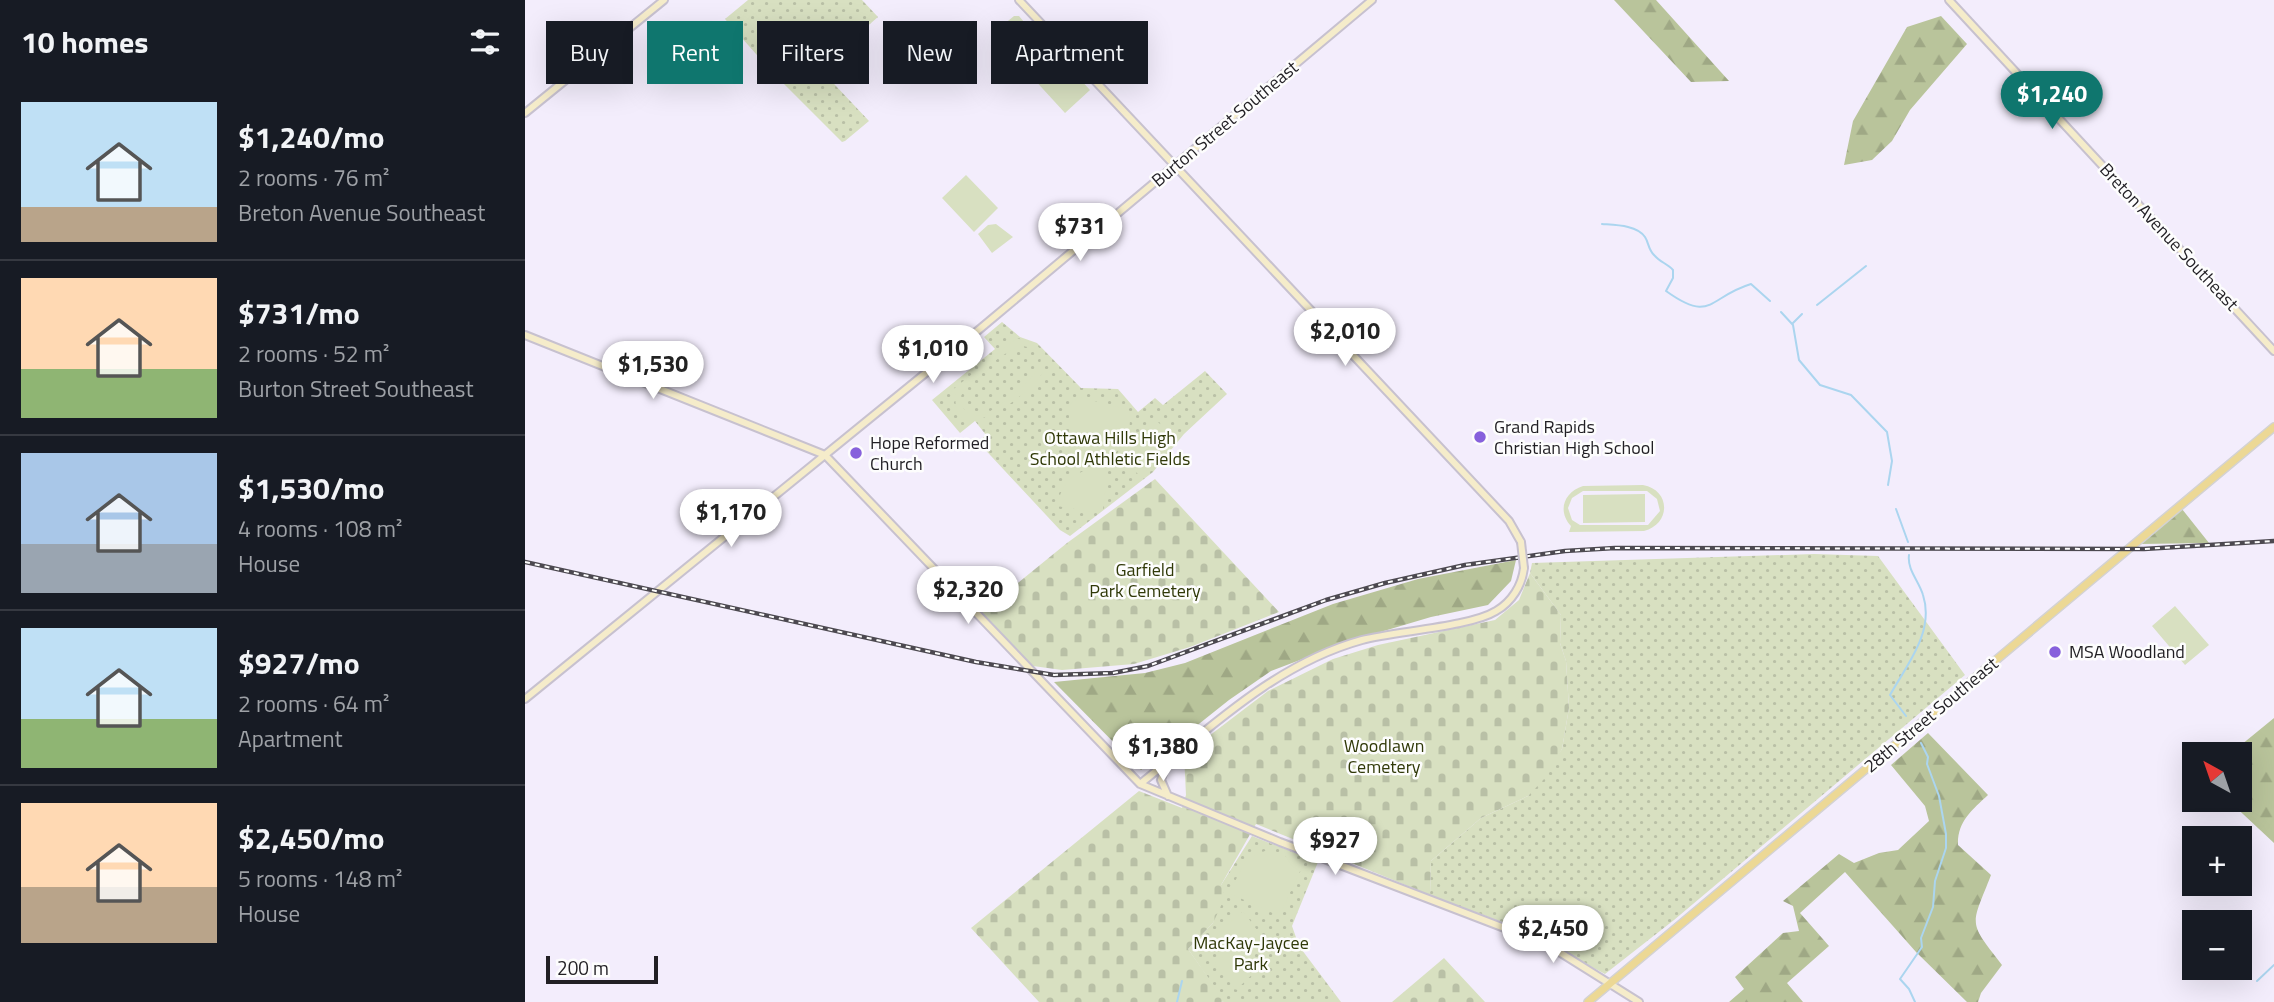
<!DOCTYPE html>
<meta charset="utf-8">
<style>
:root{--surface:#171b24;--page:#242831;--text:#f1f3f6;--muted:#9ea1a6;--line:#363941;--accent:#0f766e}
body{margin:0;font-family:"Titillium Web",sans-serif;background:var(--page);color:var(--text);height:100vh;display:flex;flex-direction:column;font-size:26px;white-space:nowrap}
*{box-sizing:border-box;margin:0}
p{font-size:23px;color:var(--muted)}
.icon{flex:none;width:38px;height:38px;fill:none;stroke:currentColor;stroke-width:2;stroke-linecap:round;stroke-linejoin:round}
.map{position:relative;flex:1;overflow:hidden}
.sheet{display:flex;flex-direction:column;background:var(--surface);width:525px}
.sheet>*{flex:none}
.guide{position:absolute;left:21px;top:21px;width:665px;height:63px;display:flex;gap:14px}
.needle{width:46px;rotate:320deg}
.controls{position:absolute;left:1657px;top:742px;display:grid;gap:14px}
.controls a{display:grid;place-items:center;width:70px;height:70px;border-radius:0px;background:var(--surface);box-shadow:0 7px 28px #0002;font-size:35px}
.scale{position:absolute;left:21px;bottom:18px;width:112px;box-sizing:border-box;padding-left:7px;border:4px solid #211f24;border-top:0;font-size:19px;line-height:24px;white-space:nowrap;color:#211f24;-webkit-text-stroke:5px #fdfdfd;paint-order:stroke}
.price{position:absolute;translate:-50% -60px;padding:0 16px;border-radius:24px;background:#fff;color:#222;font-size:23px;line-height:46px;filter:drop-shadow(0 2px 4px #0008)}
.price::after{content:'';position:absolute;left:50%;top:42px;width:21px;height:16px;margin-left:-10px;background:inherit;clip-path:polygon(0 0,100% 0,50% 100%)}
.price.active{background:var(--accent);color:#fff}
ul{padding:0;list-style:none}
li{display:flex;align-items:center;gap:21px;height:175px;padding:0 21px}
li+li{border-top:2px solid var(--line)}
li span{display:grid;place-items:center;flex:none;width:196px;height:140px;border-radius:0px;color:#555}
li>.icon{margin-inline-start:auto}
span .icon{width:84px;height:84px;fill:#fffc;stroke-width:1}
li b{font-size:30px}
h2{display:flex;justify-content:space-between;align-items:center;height:84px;padding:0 21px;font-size:30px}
.chip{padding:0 24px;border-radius:0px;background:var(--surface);box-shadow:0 7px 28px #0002;font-size:24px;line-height:63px}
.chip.active{background:var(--accent);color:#fff}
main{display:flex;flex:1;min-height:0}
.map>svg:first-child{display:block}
.grass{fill:url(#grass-dots)}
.forest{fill:url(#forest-firs)}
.cemetery{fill:url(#cemetery-stones)}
.garden{fill:#d8e0c1;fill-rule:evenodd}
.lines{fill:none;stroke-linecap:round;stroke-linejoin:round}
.stream{stroke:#abd5ef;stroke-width:2}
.secondary-casing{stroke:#c7c1cf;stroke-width:10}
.primary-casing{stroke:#d3d2d3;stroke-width:10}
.secondary{stroke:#f5ecca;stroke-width:6}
.primary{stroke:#ecd895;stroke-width:7}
.rail-casing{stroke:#4c4950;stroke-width:4.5}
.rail{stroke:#fdfdfd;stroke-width:2;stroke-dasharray:5;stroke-linecap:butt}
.secondary-bridge-casing{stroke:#c7c1cf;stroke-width:10;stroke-linecap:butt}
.secondary-bridge{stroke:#f5ecca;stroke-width:6}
.poi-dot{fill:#8761dc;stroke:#fdfdfd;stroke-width:2.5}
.labels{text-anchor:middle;stroke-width:5;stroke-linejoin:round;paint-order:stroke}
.street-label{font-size:18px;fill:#211f24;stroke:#fdfdfd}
.poi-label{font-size:18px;fill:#211f24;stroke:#fdfdfd;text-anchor:start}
.park-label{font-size:18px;fill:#303908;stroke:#fdfdfd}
</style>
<main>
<section class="sheet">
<h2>10 homes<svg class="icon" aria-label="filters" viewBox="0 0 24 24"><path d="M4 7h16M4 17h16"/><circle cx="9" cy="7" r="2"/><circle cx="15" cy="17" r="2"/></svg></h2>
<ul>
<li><span style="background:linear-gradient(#bfe0f5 75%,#b9a48a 0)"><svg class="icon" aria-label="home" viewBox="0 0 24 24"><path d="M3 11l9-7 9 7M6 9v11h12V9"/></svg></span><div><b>$1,240/mo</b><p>2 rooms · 76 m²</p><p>Breton Avenue Southeast</p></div></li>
<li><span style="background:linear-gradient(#ffd9b3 65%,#8fb573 0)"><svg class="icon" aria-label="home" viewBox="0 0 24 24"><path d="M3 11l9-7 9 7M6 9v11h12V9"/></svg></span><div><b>$731/mo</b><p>2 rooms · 52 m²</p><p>Burton Street Southeast</p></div></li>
<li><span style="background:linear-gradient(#a9c7e8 65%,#9aa5b1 0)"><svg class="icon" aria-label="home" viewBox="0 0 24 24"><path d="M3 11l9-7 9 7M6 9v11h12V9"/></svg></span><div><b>$1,530/mo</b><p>4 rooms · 108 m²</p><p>House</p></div></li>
<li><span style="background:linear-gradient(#bfe0f5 65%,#8fb573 0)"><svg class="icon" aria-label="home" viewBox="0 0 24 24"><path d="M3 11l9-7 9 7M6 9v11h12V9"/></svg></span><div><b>$927/mo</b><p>2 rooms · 64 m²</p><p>Apartment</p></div></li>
<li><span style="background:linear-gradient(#ffd9b3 60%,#b9a48a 0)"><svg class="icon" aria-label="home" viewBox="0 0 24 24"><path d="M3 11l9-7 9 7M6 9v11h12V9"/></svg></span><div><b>$2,450/mo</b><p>5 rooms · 148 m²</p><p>House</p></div></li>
</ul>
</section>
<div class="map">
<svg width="1749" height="1002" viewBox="0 0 1749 1002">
<defs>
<pattern id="grass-dots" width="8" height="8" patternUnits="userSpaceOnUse" patternTransform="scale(1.75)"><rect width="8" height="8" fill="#d8e0c1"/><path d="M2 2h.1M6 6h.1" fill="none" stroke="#b9c0a6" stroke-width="1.8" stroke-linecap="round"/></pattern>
<pattern id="forest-firs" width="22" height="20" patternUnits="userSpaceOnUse" patternTransform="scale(1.75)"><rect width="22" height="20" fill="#b9c49b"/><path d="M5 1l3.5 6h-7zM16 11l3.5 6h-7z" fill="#9fa885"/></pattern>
<pattern id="cemetery-stones" width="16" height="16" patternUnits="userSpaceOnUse" patternTransform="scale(1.75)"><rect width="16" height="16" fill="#d8e0c1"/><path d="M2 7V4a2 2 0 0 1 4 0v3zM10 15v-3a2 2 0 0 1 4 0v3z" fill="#b9c0a6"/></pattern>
</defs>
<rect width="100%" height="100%" fill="#f3edfc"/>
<path class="grass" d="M223,0H337L353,17L294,68L344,121L320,141L317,142L246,71L200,19Z
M477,322L495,337L512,343L556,388L593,389L613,412L630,398L638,405L680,371L702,394L659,434L628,472L545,536L535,530L453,442L461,435L450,421L435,433L407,400L470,349L459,337Z
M1289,554L1353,556L1440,675L1149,920L1080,974L993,928L905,895L906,861L956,818L1003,796L1037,749L1044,708L1041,661L1035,643L1036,615L1005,573L1007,563Z
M727,836L793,862L767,926L774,946L816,1002H696L699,1001L663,949L688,923L696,885Z"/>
<path class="forest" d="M1089,0H1131L1204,81L1166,82Z
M1416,16L1442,44L1385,110L1367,141L1347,160L1319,165L1328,121L1382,27Z
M1657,509L1684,543L1615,544Z
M991,560L986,581L963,605L906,617L825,641L746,671L704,700L616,770L529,682L620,673L660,663L808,604L893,579Z
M1749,718V843L1703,800H1715V754H1705Z
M1403,733L1463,795C1447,810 1432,822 1433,845L1466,875C1446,927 1442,920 1477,965L1456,993L1453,1002H1442L1391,952L1320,872L1275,913L1304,946L1262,983L1278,1002H1204L1219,989L1210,977L1258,933L1274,931L1268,906L1258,901L1314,854L1329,863L1354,853L1373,850L1404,821L1400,806L1366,765Z"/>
<path class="cemetery" d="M630,479L754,612L665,647L609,664L537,670L508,666L456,613L542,543Z
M1005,573L1036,615L1035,643L1041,661L1044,708L1037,749L1020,778L1003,796L956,818L906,861L905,895L731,824L696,885L700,897L688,923L663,949L700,1001L696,1002H514L446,928L614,791L657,808L661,795L659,755L743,691L808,659L853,645L970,620L994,600Z
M919,958L960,1002H867Z"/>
<path class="garden" d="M489,16H494L508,33L492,43L481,40L472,30Z
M521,42L565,90L540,113L496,65Z
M441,175L473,208L449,232L417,198Z
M471,224L488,237L467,253L453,234L463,225Z
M492,338C500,342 509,341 516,350C520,355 521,364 519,370C512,390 423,457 431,394L426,391ZM498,346C549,356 475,405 461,414L452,416L440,411L435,400C437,384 482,348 498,346Z
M554,397L604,410C611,447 578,474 544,456V405Z
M629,418L651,440L616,477L593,455Z
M569,468L583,469L578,509L573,513L532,506C536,485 548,472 569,468Z
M1118,485C1146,490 1146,524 1119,531L1044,532L1046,526C1032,511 1039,492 1058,486ZM1058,491H1122L1132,499L1135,511L1123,525H1055L1047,520L1043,508L1047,498Z
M1120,494V522L1058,523V495Z
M1650,606L1684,645L1660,665L1627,626Z
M740,851L757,854L777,867L757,910L750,914L704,893L722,858Z
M718,911L738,938L723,950L704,948L692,934Z
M703,953L723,954L735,967L711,990L689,963Z"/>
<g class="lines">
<path class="stream" d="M1077,224C1090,225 1112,225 1120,237C1124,243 1123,250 1130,256C1135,262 1143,264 1148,270V278L1141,291C1187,324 1183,297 1226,284L1245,301
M1292,305L1341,266
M1256,312L1268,325L1274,360L1295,385L1326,395L1362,432L1367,461L1363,485
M1268,323L1277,314
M1371,509L1383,542
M1381,716L1365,695C1381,666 1410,632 1398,595C1394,581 1382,570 1384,555
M1732,981L1749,965
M652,1002L657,981
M1390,1002L1384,989L1375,979L1397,947L1396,938L1408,907L1410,881L1421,848V834L1414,796L1402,764L1403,757L1396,743"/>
<defs>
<path id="secondary" d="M494,0L984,521L996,542
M1424,0L1749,351
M0,113L139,0
M0,335L300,455L615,784L755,842L995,934L1031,950L1114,1002
M0,699L456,328L847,0
M641,764L636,780L643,796
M615,784C684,729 750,664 837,640C871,631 945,627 971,611C987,602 997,585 999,568"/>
<path id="primary" d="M1063,1002L1749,427"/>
</defs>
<use href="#secondary" class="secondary-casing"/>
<use href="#primary" class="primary-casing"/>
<use href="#secondary" class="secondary"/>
<use href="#primary" class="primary"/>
<defs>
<path id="rail" d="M0,562L451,662L529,675L588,673L623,666L801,600L860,583L940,565L1040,551L1090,548L1619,549L1749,541"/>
</defs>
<use href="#rail" class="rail-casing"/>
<use href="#rail" class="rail"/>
<defs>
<path id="secondary-bridge" d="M996,542L999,568"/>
</defs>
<use href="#secondary-bridge" class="secondary-bridge-casing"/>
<use href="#secondary-bridge" class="secondary-bridge"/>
</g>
<g class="poi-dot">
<circle cx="955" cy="437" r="7"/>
<circle cx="331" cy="453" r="7"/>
<circle cx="1530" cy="652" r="7"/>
</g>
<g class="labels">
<g class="street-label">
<text transform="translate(700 124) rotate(-40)" y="6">Burton Street Southeast</text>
<text transform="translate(1644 237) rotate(47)" y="6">Breton Avenue Southeast</text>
<text transform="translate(1406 715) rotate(-40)" y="6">28th Street Southeast</text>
</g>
<g class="poi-label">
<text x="969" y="433">Grand Rapids<tspan x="969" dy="21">Christian High School</tspan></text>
<text x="345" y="449">Hope Reformed<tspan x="345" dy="21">Church</tspan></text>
<text x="1544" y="658">MSA Woodland</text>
</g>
<g class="park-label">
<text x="585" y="444">Ottawa Hills High<tspan x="585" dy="21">School Athletic Fields</tspan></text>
<text x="620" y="576">Garfield<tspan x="620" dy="21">Park Cemetery</tspan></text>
<text x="859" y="752">Woodlawn<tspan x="859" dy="21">Cemetery</tspan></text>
<text x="726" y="949">MacKay-Jaycee<tspan x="726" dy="21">Park</tspan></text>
</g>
</g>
</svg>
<div class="controls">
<a><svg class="needle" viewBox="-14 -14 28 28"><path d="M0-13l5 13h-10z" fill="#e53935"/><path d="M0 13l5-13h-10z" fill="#9ea1a6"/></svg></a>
<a>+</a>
<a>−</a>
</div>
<div class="scale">200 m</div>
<b class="price active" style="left:1527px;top:131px">$1,240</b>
<b class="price" style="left:555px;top:263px">$731</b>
<b class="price" style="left:820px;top:368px">$2,010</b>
<b class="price" style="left:408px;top:385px">$1,010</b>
<b class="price" style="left:128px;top:401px">$1,530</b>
<b class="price" style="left:206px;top:549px">$1,170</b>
<b class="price" style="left:443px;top:626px">$2,320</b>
<b class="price" style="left:638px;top:783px">$1,380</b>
<b class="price" style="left:810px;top:877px">$927</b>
<b class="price" style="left:1028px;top:965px">$2,450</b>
<div class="guide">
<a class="chip">Buy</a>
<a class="chip active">Rent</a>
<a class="chip">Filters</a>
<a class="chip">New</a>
<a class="chip">Apartment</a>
</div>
</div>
</main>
